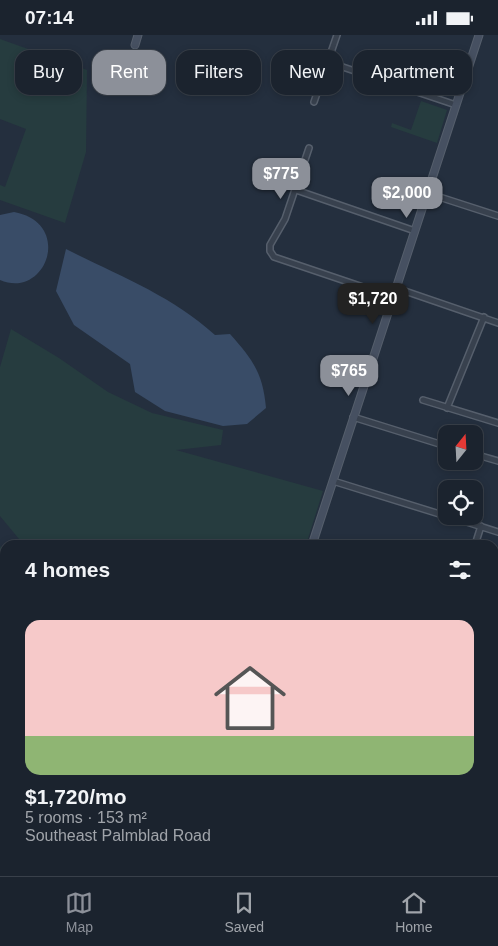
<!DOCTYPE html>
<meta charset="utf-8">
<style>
:root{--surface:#1b232e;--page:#282f3a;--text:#f1f3f6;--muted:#a0a4aa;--line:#39404a;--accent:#8c9099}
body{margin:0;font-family:Arial,sans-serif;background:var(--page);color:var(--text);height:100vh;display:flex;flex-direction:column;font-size:19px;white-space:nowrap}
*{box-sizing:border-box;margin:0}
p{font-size:16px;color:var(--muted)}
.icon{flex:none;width:28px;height:28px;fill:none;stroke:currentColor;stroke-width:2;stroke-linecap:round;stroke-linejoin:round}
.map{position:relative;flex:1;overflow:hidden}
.drawer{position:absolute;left:0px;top:505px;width:499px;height:336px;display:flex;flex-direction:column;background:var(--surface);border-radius:15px 15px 0 0;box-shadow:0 2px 8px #0003,0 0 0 1px var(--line)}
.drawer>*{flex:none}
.top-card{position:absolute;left:15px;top:15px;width:469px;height:45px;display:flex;gap:10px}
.needle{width:32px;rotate:18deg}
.controls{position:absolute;left:438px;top:390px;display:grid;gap:10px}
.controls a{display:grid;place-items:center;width:45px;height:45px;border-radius:10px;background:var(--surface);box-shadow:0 2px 8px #0003,0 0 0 1px var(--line);font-size:25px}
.price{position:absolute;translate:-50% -42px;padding:0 11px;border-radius:10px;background:var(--accent);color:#fff;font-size:16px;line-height:32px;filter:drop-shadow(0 1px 2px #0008)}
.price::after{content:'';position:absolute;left:50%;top:30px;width:15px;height:11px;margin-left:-8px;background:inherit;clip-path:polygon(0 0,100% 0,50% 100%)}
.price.on{background:#222;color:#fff}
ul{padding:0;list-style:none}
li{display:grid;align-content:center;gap:10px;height:265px;padding:0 25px}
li+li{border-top:1px solid var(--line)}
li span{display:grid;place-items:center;height:155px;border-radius:15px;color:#555}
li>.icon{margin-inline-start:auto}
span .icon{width:90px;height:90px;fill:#fffc;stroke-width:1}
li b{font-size:21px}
h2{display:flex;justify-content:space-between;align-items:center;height:60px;padding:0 25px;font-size:21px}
.chip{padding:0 18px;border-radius:15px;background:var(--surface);box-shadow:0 2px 8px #0003,0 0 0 1px var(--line);font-size:18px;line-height:45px}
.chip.on{background:var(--accent);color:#fff}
.status{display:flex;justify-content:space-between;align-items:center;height:35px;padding:0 25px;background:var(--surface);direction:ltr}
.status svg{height:14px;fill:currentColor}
.menu{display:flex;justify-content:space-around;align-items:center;height:70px;border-top:1px solid var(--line);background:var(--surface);font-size:14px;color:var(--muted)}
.menu a{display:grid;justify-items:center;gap:2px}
.menu .on{color:var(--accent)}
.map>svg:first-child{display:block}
.green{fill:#263c3f}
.water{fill:#394c67}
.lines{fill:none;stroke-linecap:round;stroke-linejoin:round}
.stream{stroke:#394c67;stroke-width:2}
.street-casing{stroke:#565f6c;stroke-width:8}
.secondary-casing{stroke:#565f6c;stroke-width:9}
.street{stroke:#38414e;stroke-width:5}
.secondary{stroke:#465061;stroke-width:7}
</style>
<div class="status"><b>07:14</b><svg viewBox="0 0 49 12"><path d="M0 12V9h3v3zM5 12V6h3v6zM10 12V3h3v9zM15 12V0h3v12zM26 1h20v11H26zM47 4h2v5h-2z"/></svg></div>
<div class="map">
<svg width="498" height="841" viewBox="0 0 498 841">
<rect width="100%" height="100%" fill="#242f3e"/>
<path class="green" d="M0,4L87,35L86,117L65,188L0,165V150L5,152L26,94L0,84Z
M421,66L447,75L437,108L391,92L392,88L411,95Z
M11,294L59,323L108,357L152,378L223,395L221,410L176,415L323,456L306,510H24L0,481V332Z
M0,511L5,517V603L0,602Z
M0,757L5,759V836H216L218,841H0Z
M494,803L498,804V841L485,836H494Z
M290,836H346L344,841H288Z"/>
<path class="water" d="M14,177C74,188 46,265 0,245V180Z
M66,214C119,241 171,260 215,300L230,299C253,325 263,338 266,373L247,389L223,391L165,376L135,357L130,329L74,290L56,256Z"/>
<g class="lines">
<path class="stream" d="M0,562L5,571
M146,841L147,836"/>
<defs>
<path id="street" d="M304,19L456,70
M314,67L337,0
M309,113L285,184L270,210V216L274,222L366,253H396L498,288
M296,155L415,196
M427,158L498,181
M423,365L498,388
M447,373L484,282
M353,382L446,411
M474,419L498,426
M333,446L446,481
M448,481L498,497
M475,510L481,491
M0,578L5,580
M494,617L498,619
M494,681L498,682
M207,841L208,836"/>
<path id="secondary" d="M135,10L138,0
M312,510L479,0
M246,836L248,841"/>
</defs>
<use href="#street" class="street-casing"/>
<use href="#secondary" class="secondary-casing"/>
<use href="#street" class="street"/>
<use href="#secondary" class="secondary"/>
</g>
</svg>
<div class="controls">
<a><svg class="needle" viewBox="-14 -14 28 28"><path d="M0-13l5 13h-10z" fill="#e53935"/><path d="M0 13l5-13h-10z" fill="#a0a4aa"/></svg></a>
<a><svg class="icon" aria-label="locate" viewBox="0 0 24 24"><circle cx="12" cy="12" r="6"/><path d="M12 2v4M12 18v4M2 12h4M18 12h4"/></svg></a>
</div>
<b class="price" style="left:281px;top:165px">$775</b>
<b class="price" style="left:407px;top:184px">$2,000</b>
<b class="price on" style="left:373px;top:290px">$1,720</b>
<b class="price" style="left:349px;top:362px">$765</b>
<div class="top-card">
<a class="chip">Buy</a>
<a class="chip on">Rent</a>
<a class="chip">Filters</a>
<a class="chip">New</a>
<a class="chip">Apartment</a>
</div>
<section class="drawer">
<h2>4 homes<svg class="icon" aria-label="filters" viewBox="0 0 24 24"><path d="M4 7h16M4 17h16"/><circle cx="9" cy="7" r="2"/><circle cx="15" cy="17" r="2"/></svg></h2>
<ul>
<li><span style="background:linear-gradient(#f6c9c9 75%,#8fb573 0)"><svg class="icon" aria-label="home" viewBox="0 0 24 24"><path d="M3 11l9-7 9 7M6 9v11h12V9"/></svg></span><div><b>$1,720/mo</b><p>5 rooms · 153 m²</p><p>Southeast Palmblad Road</p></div></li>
</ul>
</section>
</div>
<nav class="menu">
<a class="on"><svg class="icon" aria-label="map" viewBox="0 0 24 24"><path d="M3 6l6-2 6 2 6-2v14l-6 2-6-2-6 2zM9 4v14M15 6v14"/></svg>Map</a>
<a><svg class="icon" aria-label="saved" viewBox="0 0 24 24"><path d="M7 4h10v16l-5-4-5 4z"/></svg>Saved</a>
<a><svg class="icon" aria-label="home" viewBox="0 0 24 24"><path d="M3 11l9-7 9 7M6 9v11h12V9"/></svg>Home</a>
</nav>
